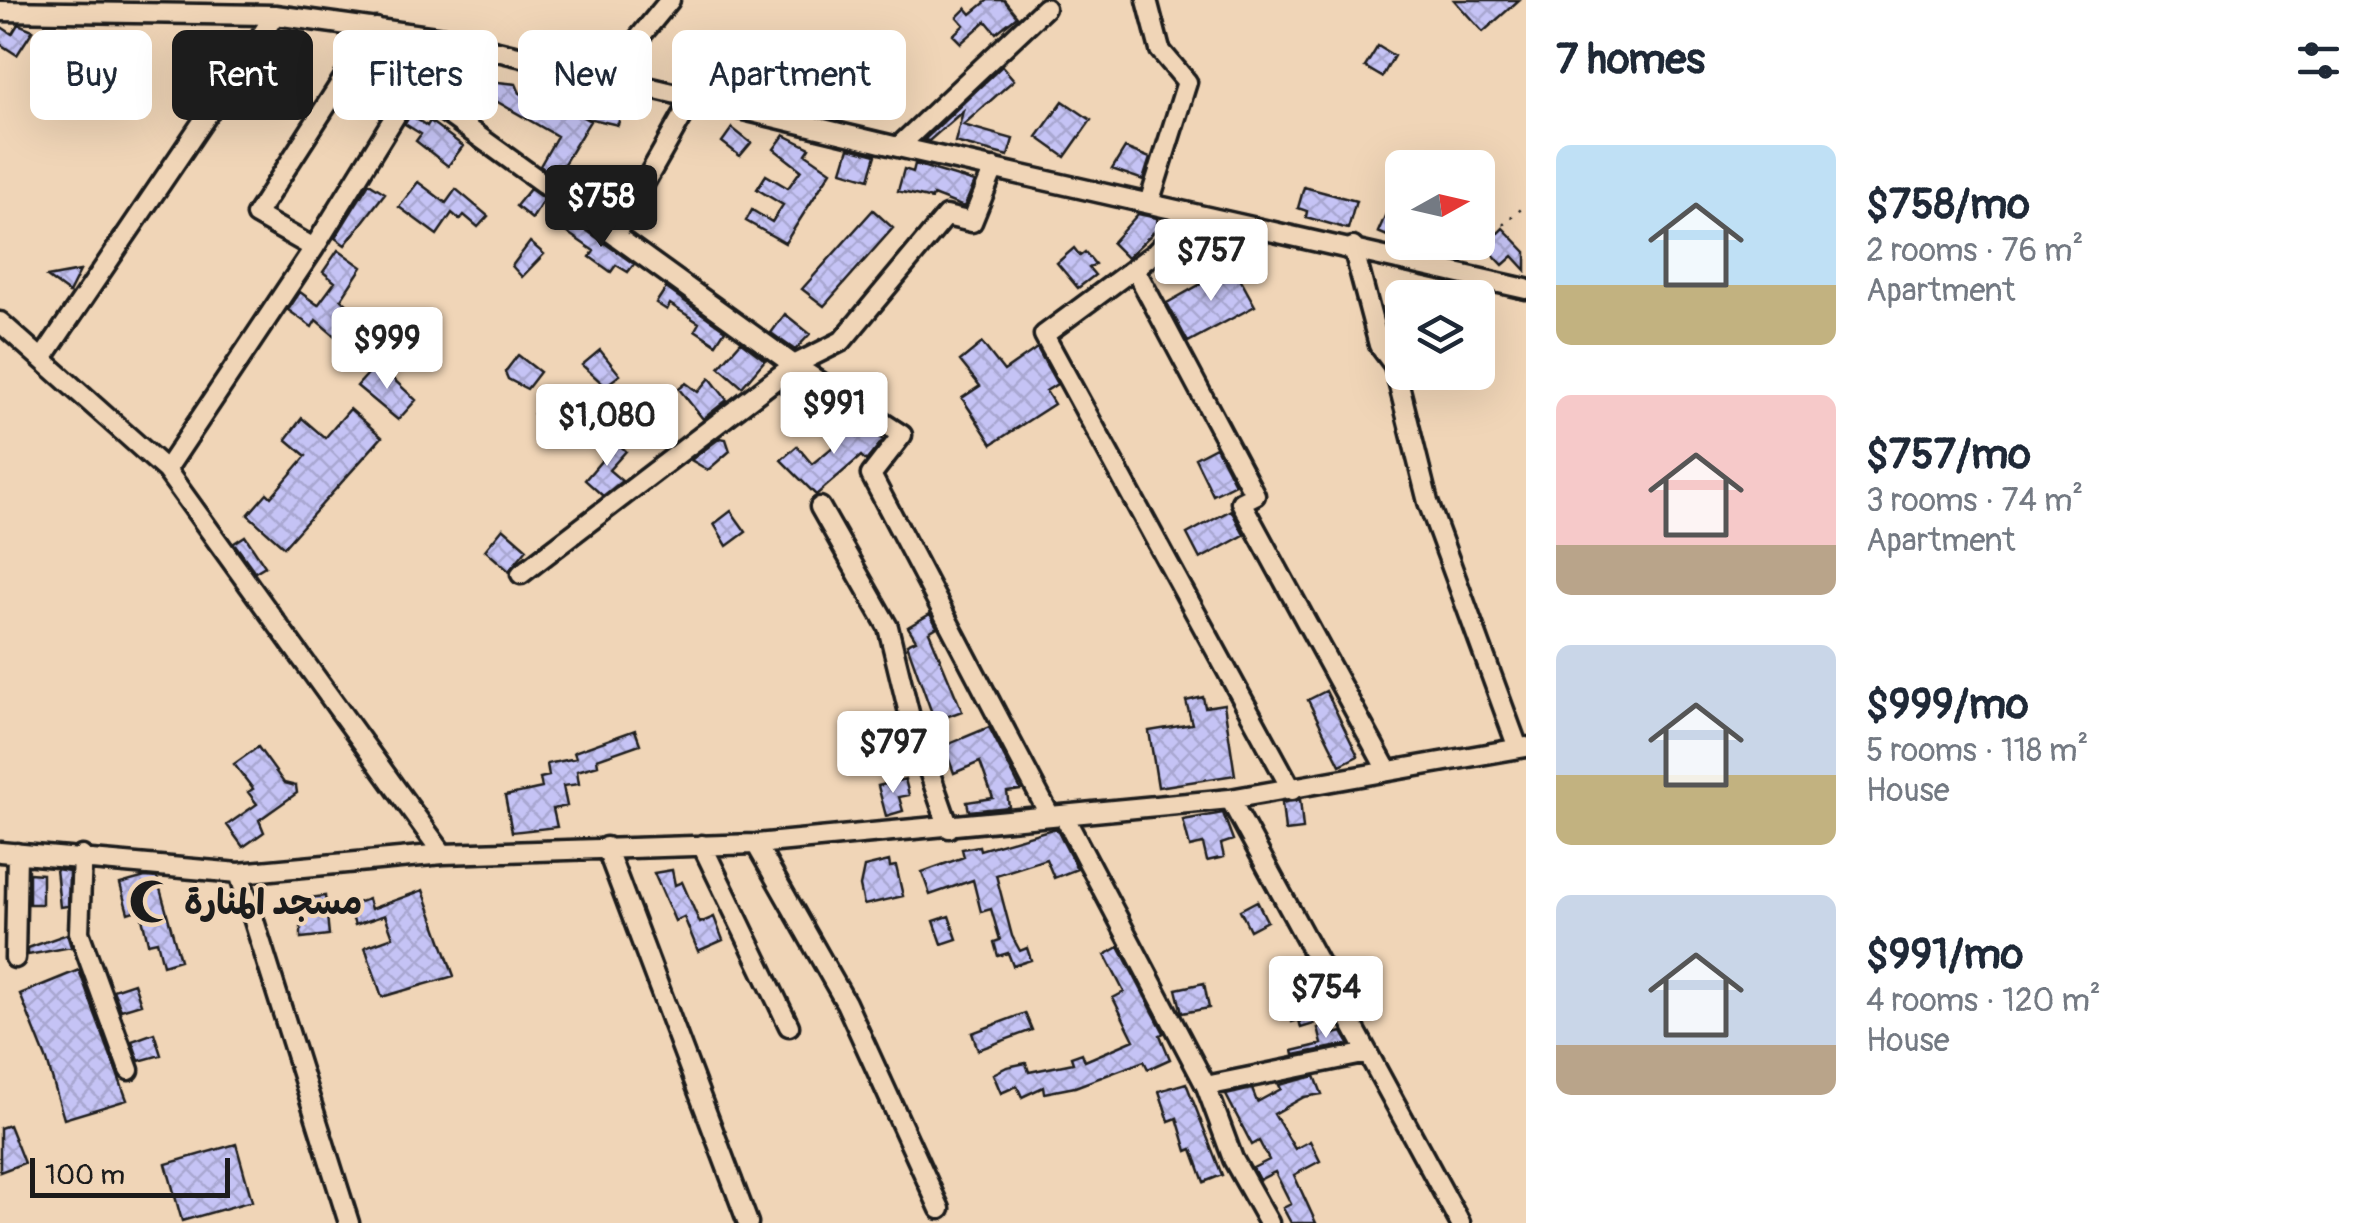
<!DOCTYPE html>
<meta charset="utf-8">
<style>
:root{--surface:#fff;--page:#f2f2f3;--text:#1f2937;--muted:#747a83;--accent:#1c1c1c}
body{margin:0;font-family:Pangolin,"Playpen Sans Arabic",sans-serif;background:var(--page);color:var(--text);height:100vh;display:flex;flex-direction:column;font-size:38px;white-space:nowrap}
*{box-sizing:border-box;margin:0}
p{font-size:32px;color:var(--muted)}
.icon{flex:none;width:55px;height:55px;fill:none;stroke:currentColor;stroke-width:2;stroke-linecap:round;stroke-linejoin:round}
.map{position:relative;flex:1;overflow:hidden}
.details{display:flex;flex-direction:column;background:var(--surface);width:850px}
.details>*{flex:none}
.top-card{position:absolute;left:30px;top:30px;width:950px;height:90px;display:flex;gap:20px}
.needle{width:65px;rotate:82deg}
.fabs{position:absolute;left:1385px;top:150px;display:grid;gap:20px}
.fabs a{display:grid;place-items:center;width:110px;height:110px;border-radius:15px;background:var(--surface);box-shadow:0 10px 40px #0002;font-size:50px}
.scale{position:absolute;left:30px;bottom:25px;width:200px;box-sizing:border-box;padding-left:10px;border:5px solid #1c1c1c;border-top:0;font-size:28px;line-height:35px;white-space:nowrap;color:#1c1c1c;-webkit-text-stroke:8px #f0d5b7;paint-order:stroke}
.price{position:absolute;translate:-50% -85px;padding:0 22px;border-radius:10px;background:#fff;color:#222;font-size:32px;line-height:65px;filter:drop-shadow(0 2px 5px #0008)}
.price::after{content:'';position:absolute;left:50%;top:60px;width:30px;height:22px;margin-left:-15px;background:inherit;clip-path:polygon(0 0,100% 0,50% 100%)}
.price.selected{background:var(--accent);color:#fff}
ul{padding:0;list-style:none}
li{display:flex;align-items:center;gap:30px;height:250px;padding:0 30px}
li span{display:grid;place-items:center;flex:none;width:280px;height:200px;border-radius:15px;color:#555}
li>.icon{margin-inline-start:auto}
span .icon{width:120px;height:120px;fill:#fffc;stroke-width:1}
li b{font-size:42px}
h2{display:flex;justify-content:space-between;align-items:center;height:120px;padding:0 30px;font-size:42px}
.chip{padding:0 35px;border-radius:15px;background:var(--surface);box-shadow:0 10px 40px #0002;font-size:35px;line-height:90px}
.chip.selected{background:var(--accent);color:#fff}
main{display:flex;flex:1;min-height:0}
.map>svg:first-child{display:block}
.building{fill:url(#building-cross-hatch);stroke:#1c1c1c;stroke-width:2.5}
.lines{fill:none;stroke-linecap:round;stroke-linejoin:round}
.minor-casing{stroke:#1c1c1c;stroke-width:25}
.path{stroke:#1c1c1c;stroke-width:2.5;stroke-dasharray:2.5 8;stroke-linecap:butt}
.minor{stroke:#f0d5b7;stroke-width:18}
.labels{text-anchor:middle;stroke-width:8;stroke-linejoin:round;paint-order:stroke}
.poi-label{font-size:35px;font-weight:bold;fill:#1c1c1c;stroke:#f0d5b7;text-anchor:start}
</style>
<main>
<div class="map">
<svg width="1526" height="1223" viewBox="0 0 1526 1223">
<defs>
<pattern id="building-cross-hatch" width="8" height="8" patternUnits="userSpaceOnUse" patternTransform="scale(2.5)"><rect width="8" height="8" fill="#c5c3f5"/><path d="M0 0l8 8M0 8l8-8" fill="none" stroke="#a9a7d1"/></pattern>
</defs>
<rect width="100%" height="100%" fill="#f0d5b7"/>
<filter id="ink" filterUnits="userSpaceOnUse"><feTurbulence type="fractalNoise" baseFrequency=".01" numOctaves="2"/><feDisplacementMap in="SourceGraphic" scale="20" xChannelSelector="R" yChannelSelector="G"/><feConvolveMatrix kernelMatrix="1 2 1 2 8 2 1 2 1" color-interpolation-filters="sRGB"/></filter>
<g filter="url(#ink)">
<path class="building" d="M988,0H1004L1017,16L996,33L986,21L961,43L953,35L964,25L957,17L966,8L971,14Z
M1454,0H1519L1483,32Z
M18,24L33,30L17,55L0,44V26L12,34Z
M1378,46L1394,56L1382,77L1365,67Z
M449,52L498,82L516,84L520,93L538,101L541,94L590,121L556,177L540,166L557,136L459,80L456,85L436,73Z
M283,58L297,72L286,89L294,95L281,113L259,98Z
M1002,66L1014,80L963,125L1013,139L1008,156L955,142L963,111L929,141L924,140Z
M593,96L623,103L618,125L588,118Z
M1063,101L1091,120L1065,157L1037,137Z
M410,115L427,126L430,121L463,146L448,166L416,141L421,134L405,124Z
M732,128L751,143L740,156L722,142Z
M784,135L810,148L806,154L831,171L785,243L746,221L752,210L772,222L783,205L757,189L766,175L788,188L801,170L774,149Z
M849,148L876,155L869,179L842,171Z
M1125,148L1150,158L1143,180L1112,169Z
M915,164L975,182L964,207L933,195L932,199L898,191L904,169L913,172Z
M418,182L446,203L456,189L488,216L478,227L464,215L460,220L452,213L437,235L399,207Z
M369,183L385,193L345,245L335,238Z
M605,186L621,199L611,217L592,203Z
M1304,187L1356,201L1348,229L1306,217L1307,211L1298,208Z
M530,189L544,199L532,219L516,206Z
M1389,207L1402,213L1392,238L1378,232Z
M873,210L893,228L824,306L802,289Z
M1138,214L1157,218L1158,228L1127,258L1112,243Z
M576,223L634,264L628,272L616,265L611,272L590,257L594,251L568,233Z
M1503,228L1526,252V270L1513,256L1503,265L1485,246Z
M530,242L544,254L522,277L512,266Z
M1074,248L1080,256L1085,252L1095,264L1089,268L1095,275L1078,288L1057,263Z
M338,250L362,267L341,299L369,324L363,333L356,328L344,344L316,320L312,327L288,310L300,292L318,305L335,282L323,272Z
M1233,266L1255,306L1188,342L1167,303Z
M80,271L69,293L47,277Z
M666,288L725,330L716,344L695,330L699,323L670,304L667,310L656,303Z
M785,314L810,334L795,350L771,333Z
M741,342L765,360L742,387L719,367Z
M982,343L1004,371L1037,348L1057,384L1046,391L1054,404L992,444L962,398L980,386L960,361Z
M600,350L620,375L605,386L582,365Z
M518,355L540,372L527,389L508,379L505,372Z
M377,364L416,400L398,420L357,386Z
M710,378L727,400L703,419L679,389L686,383L698,392Z
M795,380L808,389L797,405L779,392Z
M556,396L575,419L554,437L534,414Z
M350,409L382,437L284,547L248,515L267,493L271,497L306,456L286,439L302,418L325,438Z
M854,419L883,440L866,461L861,456L816,495L781,460L797,446L812,464L844,438L839,433Z
M612,438L626,451L609,470L622,481L603,496L585,480L607,454L602,449Z
M720,438L726,439L730,451L708,470L691,460Z
M1216,447L1235,484L1213,495L1195,458Z
M1231,510L1244,535L1200,559L1187,534Z
M731,511L746,532L727,546L714,524Z
M503,528L527,549L509,571L485,550Z
M245,536L265,566L255,572L234,543Z
M930,614L937,627L929,632L962,711L938,720L934,719L907,644L916,640L908,627Z
M1326,691L1358,756L1340,765L1308,700Z
M1203,697L1205,707L1224,704L1235,775L1158,787L1149,731L1192,724L1186,701Z
M989,727L1021,790L1007,792L1009,807L969,811L967,802L993,798L980,762L954,773L944,746Z
M635,730L640,744L597,759L598,765L577,771L579,784L563,786L567,806L553,809L557,827L512,832L505,796L542,788L540,778L549,776L547,764L576,758L574,752Z
M258,747L284,783L296,786L297,793L259,820L264,832L243,847L227,825L257,804L248,792L253,789L234,764Z
M905,779L909,795L899,797L903,811L886,816L878,786Z
M1300,799L1303,829L1285,831L1282,803Z
M1223,813L1233,840L1221,844L1224,857L1207,861L1203,844L1190,847L1183,820Z
M1056,828L1077,869L1054,878L1046,859L996,875L1012,936L1020,951L1027,948L1031,960L1013,966L1008,953L998,956L994,942L1000,940L991,909L981,912L973,880L930,895L922,872L964,857L962,849L979,846L980,850Z
M889,861L890,867L896,866L903,896L864,905L860,886L864,867Z
M56,869L69,871L68,906L60,907Z
M672,870L675,885L682,882L700,923L714,917L723,940L698,951L684,917L675,921L654,873Z
M29,873L42,874V904H29Z
M145,877L157,878L180,960L163,965L157,941L148,943L140,909L128,913L120,884Z
M423,890L454,976L382,997L365,947L393,937L385,915L355,925L348,906L368,899L371,909Z
M325,896L329,935L301,938V899Z
M1257,901L1267,921L1250,930L1240,910Z
M949,916L957,939L942,944L934,921Z
M67,934L71,947L28,955V948Z
M1119,947L1164,1033L1160,1035L1170,1059L1148,1069L1144,1061L1075,1087L1044,1093L1043,1087L1022,1097L1017,1086L1001,1093L993,1074L1007,1067L1026,1063L1029,1072L1073,1063L1071,1057L1082,1053L1085,1061L1134,1040L1113,998L1124,992L1105,955Z
M1307,968L1316,983L1297,994L1288,979Z
M79,970L127,1100L64,1119L47,1061L20,994Z
M134,983L141,1004L121,1010L113,990Z
M1204,983L1209,1008L1182,1013L1176,989Z
M1307,998L1314,1024L1301,1028L1299,1020L1292,1022L1286,1004Z
M1025,1013L1032,1030L978,1050L972,1033Z
M1329,1026L1331,1035L1342,1032L1349,1044L1294,1055L1293,1051L1322,1044L1318,1028Z
M154,1033L161,1055L139,1061L132,1041Z
M1315,1076L1322,1094L1304,1097L1274,1114L1295,1149L1310,1141L1320,1161L1294,1175L1316,1223H1291L1283,1208L1291,1204L1275,1172L1259,1180L1253,1168L1269,1160L1259,1141L1252,1145L1226,1095L1252,1089L1257,1102L1281,1089L1279,1085Z
M1186,1083L1222,1175L1204,1182L1192,1149L1187,1151L1177,1118L1169,1121L1159,1091Z
M9,1125L24,1163L0,1172V1128Z
M236,1144L252,1201L182,1221L166,1164Z"/>
<g class="lines">
<defs>
<path id="minor" d="M1147,0L1160,50L1187,82L1149,203
M0,11L275,15L443,38L898,147L1526,289
M606,78L670,0
M413,89L794,365L902,435L871,475L1050,816
M898,147L1045,8
M1193,215L1155,253L1044,335L1292,790
M615,235L692,99
M1353,247L1379,345L1394,365L1428,502L1518,748
M314,248L256,215L376,28
M1135,269L1255,495L1241,502L1387,770
M0,322L166,470L443,854
M42,359L275,15
M166,470L314,248L443,38
M820,507L888,627L910,717L949,828
M521,574L794,365L842,341L946,216L972,222L994,168
M1230,799L1460,1223
M1064,816L1206,1086L1233,1159L1269,1223
M756,844L846,1003L940,1209
M702,845L789,1026
M606,847L748,1223
M0,852L239,873L443,854L756,844L1230,799L1526,747
M82,856L79,932L129,1070
M239,873L349,1223
M15,958L17,853
M1206,1086L1368,1053"/>
</defs>
<use href="#minor" class="minor-casing"/>
<path class="path" d="M1463,259L1526,205"/>
<use href="#minor" class="minor"/>
</g>
</g>
<defs>
<symbol id="mosque-bare" viewBox="-9 -9 18 18"><path d="M3.5-4.9A6 6 0 1 0 3.5 4.9A5 5 0 1 1 3.5-4.9Z" fill="#1c1c1c" stroke="#f0d5b7" stroke-width="2.5" paint-order="stroke"/></symbol>
</defs>
<g fill-rule="evenodd">
<use href="#mosque-bare" x="120" y="870" width="63" height="63"/>
</g>
<g class="labels">
<g class="poi-label">
<text x="184" y="914">مسجد المنارة</text>
</g>
</g>
</svg>
<div class="fabs">
<a><svg class="needle" viewBox="-14 -14 28 28"><path d="M0-13l5 13h-10z" fill="#e53935"/><path d="M0 13l5-13h-10z" fill="#747a83"/></svg></a>
<a><svg class="icon" aria-label="layers" viewBox="0 0 24 24"><path d="M12 4l9 5-9 5-9-5zM3 14l9 5 9-5"/></svg></a>
</div>
<div class="scale">100 m</div>
<b class="price selected" style="left:601px;top:250px">$758</b>
<b class="price" style="left:1211px;top:304px">$757</b>
<b class="price" style="left:387px;top:392px">$999</b>
<b class="price" style="left:834px;top:457px">$991</b>
<b class="price" style="left:607px;top:469px">$1,080</b>
<b class="price" style="left:893px;top:796px">$797</b>
<b class="price" style="left:1326px;top:1041px">$754</b>
<div class="top-card">
<a class="chip">Buy</a>
<a class="chip selected">Rent</a>
<a class="chip">Filters</a>
<a class="chip">New</a>
<a class="chip">Apartment</a>
</div>
</div>
<section class="details">
<h2>7 homes<svg class="icon" aria-label="filters" viewBox="0 0 24 24"><path d="M4 7h16M4 17h16"/><circle cx="9" cy="7" r="2"/><circle cx="15" cy="17" r="2"/></svg></h2>
<ul>
<li><span style="background:linear-gradient(#bfe0f5 70%,#c2b280 0)"><svg class="icon" aria-label="home" viewBox="0 0 24 24"><path d="M3 11l9-7 9 7M6 9v11h12V9"/></svg></span><div><b>$758/mo</b><p>2 rooms · 76 m²</p><p>Apartment</p></div></li>
<li><span style="background:linear-gradient(#f6c9c9 75%,#b9a48a 0)"><svg class="icon" aria-label="home" viewBox="0 0 24 24"><path d="M3 11l9-7 9 7M6 9v11h12V9"/></svg></span><div><b>$757/mo</b><p>3 rooms · 74 m²</p><p>Apartment</p></div></li>
<li><span style="background:linear-gradient(#c9d6e8 65%,#c2b280 0)"><svg class="icon" aria-label="home" viewBox="0 0 24 24"><path d="M3 11l9-7 9 7M6 9v11h12V9"/></svg></span><div><b>$999/mo</b><p>5 rooms · 118 m²</p><p>House</p></div></li>
<li><span style="background:linear-gradient(#c9d6e8 75%,#b9a48a 0)"><svg class="icon" aria-label="home" viewBox="0 0 24 24"><path d="M3 11l9-7 9 7M6 9v11h12V9"/></svg></span><div><b>$991/mo</b><p>4 rooms · 120 m²</p><p>House</p></div></li>
</ul>
</section>
</main>
